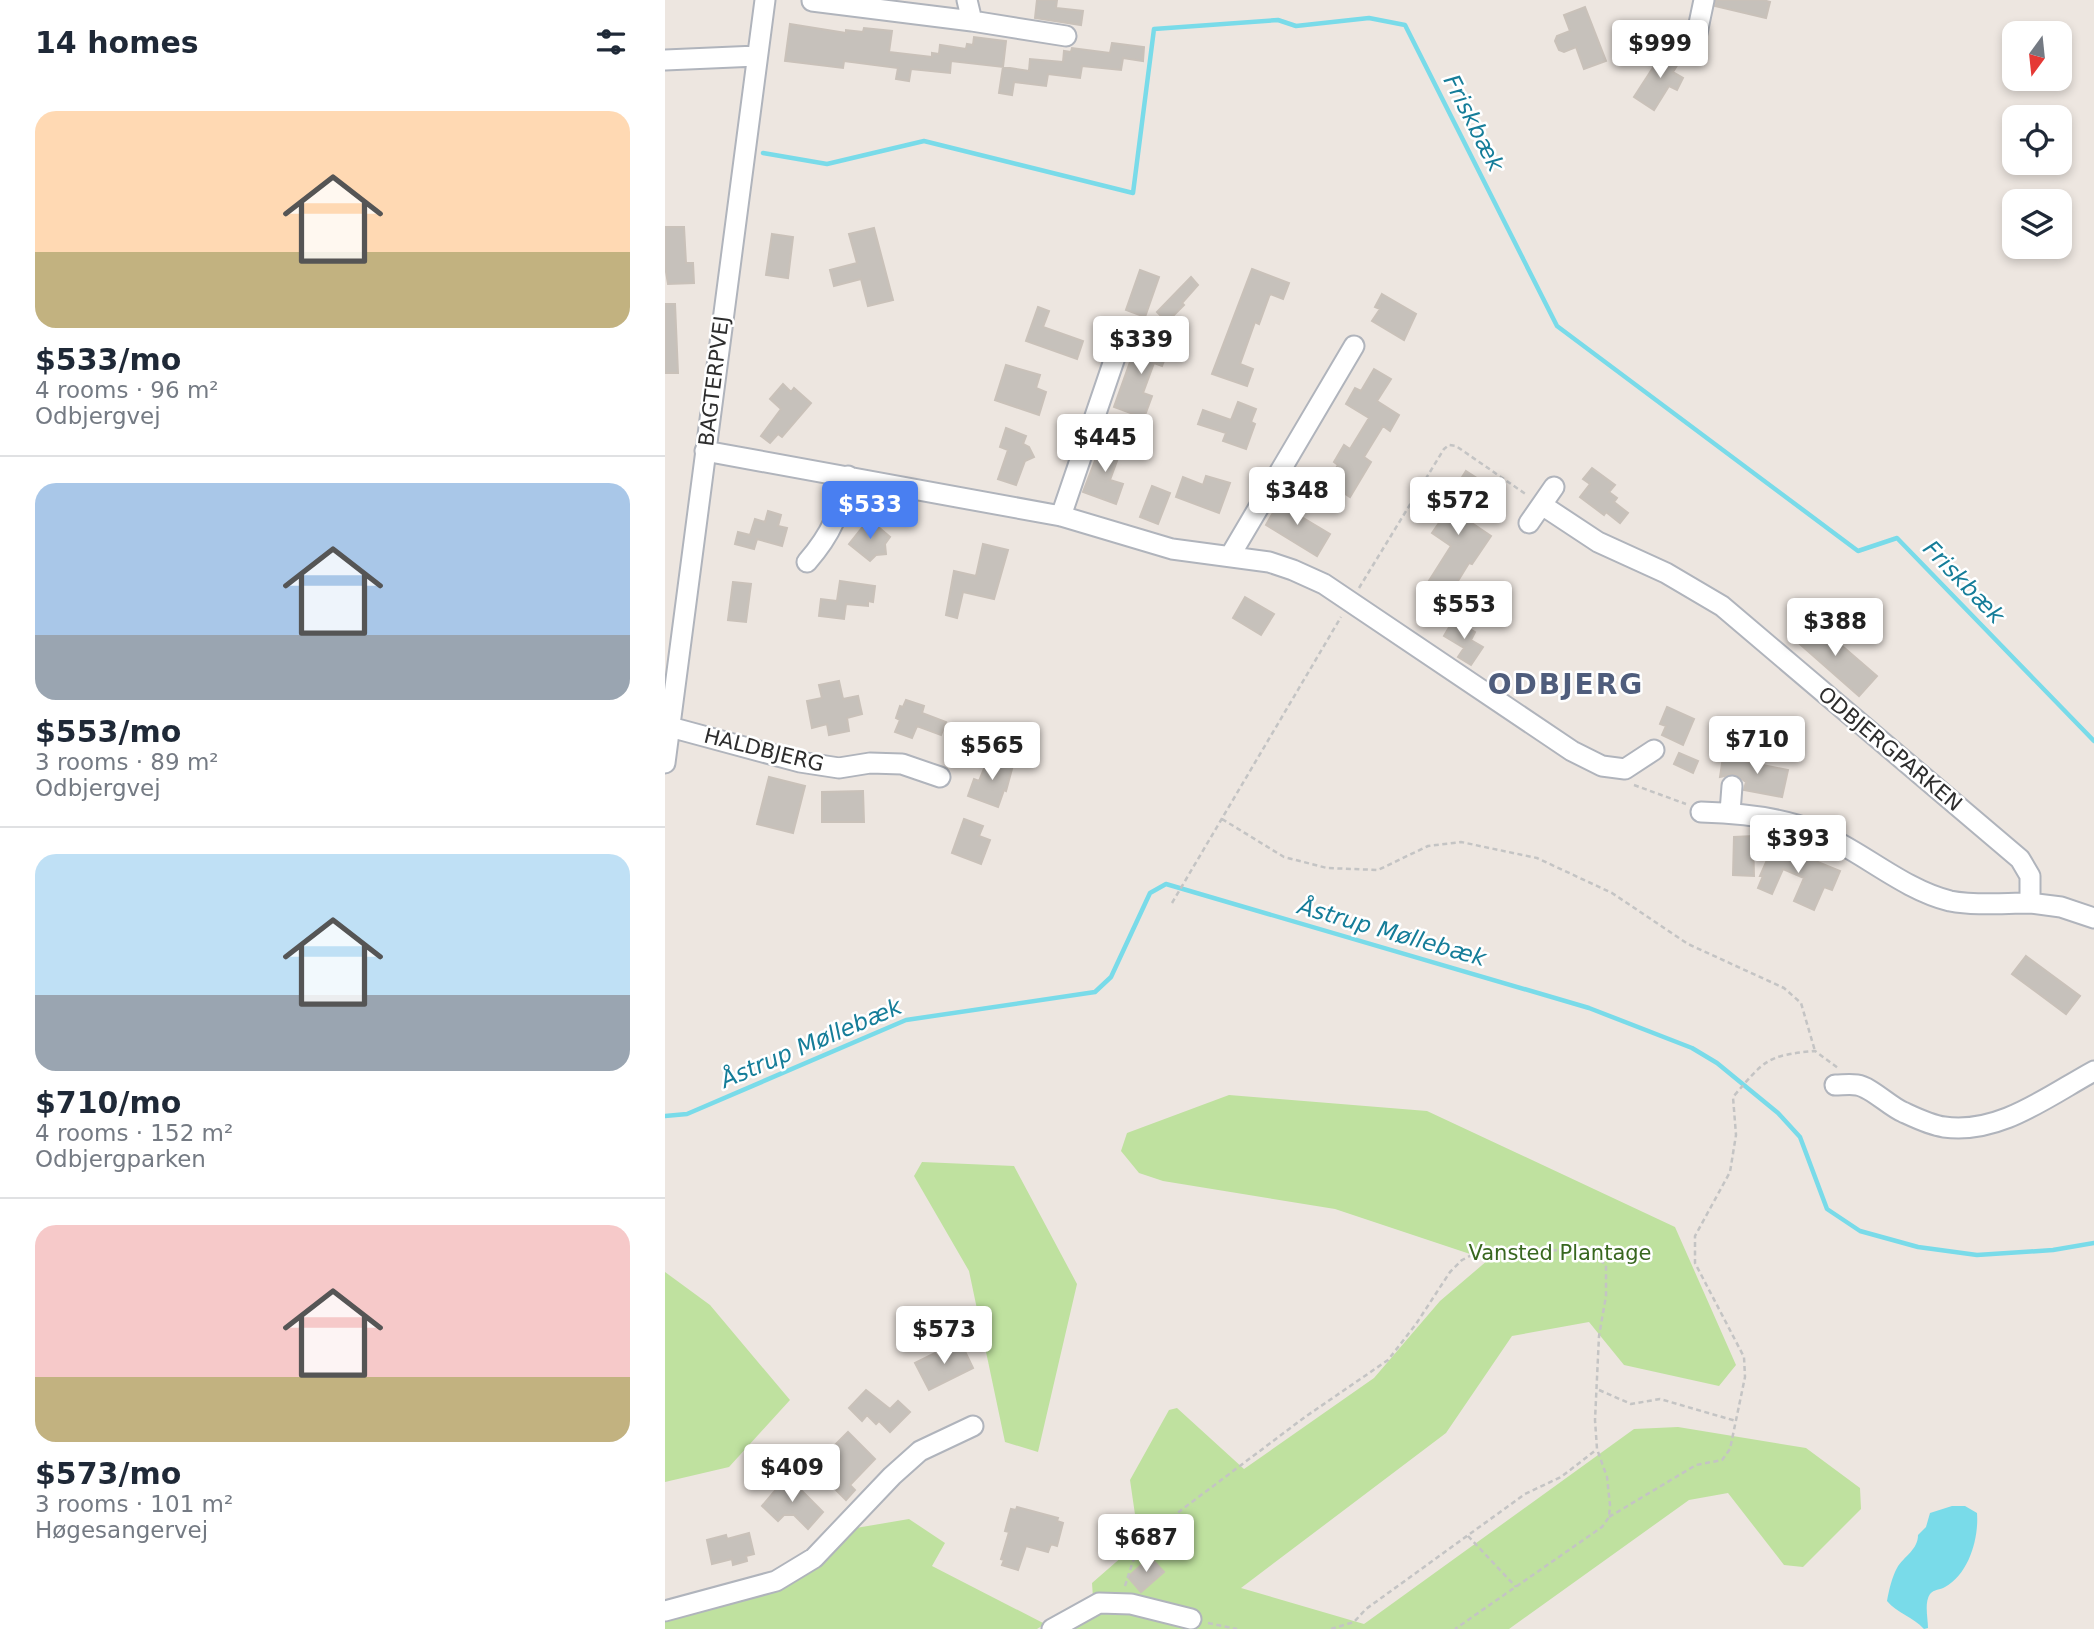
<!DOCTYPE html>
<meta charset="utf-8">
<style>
:root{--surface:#fff;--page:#f6f6f7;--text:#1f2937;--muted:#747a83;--line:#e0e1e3;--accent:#497ff1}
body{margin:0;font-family:"DejaVu Sans",sans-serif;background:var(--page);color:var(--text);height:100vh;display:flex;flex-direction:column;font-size:26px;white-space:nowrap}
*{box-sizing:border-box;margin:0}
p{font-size:23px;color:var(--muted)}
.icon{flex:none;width:38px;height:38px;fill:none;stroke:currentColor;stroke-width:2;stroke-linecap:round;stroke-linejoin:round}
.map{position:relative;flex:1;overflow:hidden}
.details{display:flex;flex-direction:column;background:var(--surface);width:665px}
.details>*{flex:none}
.needle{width:46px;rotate:195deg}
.fabs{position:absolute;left:1337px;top:21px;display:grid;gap:14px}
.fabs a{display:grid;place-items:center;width:70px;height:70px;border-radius:14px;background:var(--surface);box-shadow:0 4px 10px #0003;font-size:35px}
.price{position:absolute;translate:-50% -60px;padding:0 16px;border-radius:7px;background:#fff;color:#222;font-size:23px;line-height:46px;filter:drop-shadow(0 2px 4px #0008)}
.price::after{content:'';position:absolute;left:50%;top:42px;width:21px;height:16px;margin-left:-10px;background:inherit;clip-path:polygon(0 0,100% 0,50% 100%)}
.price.current{background:var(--accent);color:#fff}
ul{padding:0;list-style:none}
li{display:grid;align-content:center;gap:14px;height:371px;padding:0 35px}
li+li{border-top:2px solid var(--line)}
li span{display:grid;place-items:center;height:217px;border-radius:21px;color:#555}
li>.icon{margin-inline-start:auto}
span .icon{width:126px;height:126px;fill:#fffc;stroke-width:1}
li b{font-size:30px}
h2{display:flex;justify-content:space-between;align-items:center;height:84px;padding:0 35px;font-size:30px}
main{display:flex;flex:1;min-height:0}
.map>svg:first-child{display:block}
.green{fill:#bfe19f}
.water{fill:#79dbe9}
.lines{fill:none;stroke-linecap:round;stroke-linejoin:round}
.stream{stroke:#79dbe9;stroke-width:4.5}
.building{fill:#c6c1bb;stroke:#c9c1b9;stroke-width:2}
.minor-casing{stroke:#b0b4bc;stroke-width:23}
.path{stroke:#c4c4c4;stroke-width:2.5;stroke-dasharray:5 3.5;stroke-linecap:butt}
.minor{stroke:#fff;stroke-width:19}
.labels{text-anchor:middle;stroke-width:5;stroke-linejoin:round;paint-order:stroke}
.street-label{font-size:21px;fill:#2d2d2d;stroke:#fff}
.park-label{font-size:21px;fill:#38671f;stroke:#fff}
.water-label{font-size:23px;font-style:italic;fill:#157d99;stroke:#fff}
.district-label{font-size:28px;font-weight:bold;letter-spacing:2px;fill:#4f5d7c;stroke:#fff}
</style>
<main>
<section class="details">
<h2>14 homes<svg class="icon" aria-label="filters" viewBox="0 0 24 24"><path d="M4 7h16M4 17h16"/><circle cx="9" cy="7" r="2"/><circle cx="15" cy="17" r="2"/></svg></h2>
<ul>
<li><span style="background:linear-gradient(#ffd9b3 65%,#c2b280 0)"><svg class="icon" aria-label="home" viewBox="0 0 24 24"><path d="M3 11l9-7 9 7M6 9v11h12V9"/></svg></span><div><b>$533/mo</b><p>4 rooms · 96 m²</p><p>Odbjergvej</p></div></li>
<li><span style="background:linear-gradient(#a9c7e8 70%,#9aa5b1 0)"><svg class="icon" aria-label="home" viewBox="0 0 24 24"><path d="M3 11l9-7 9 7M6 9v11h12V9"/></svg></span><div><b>$553/mo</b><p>3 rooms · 89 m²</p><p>Odbjergvej</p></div></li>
<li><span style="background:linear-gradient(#bfe0f5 65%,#9aa5b1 0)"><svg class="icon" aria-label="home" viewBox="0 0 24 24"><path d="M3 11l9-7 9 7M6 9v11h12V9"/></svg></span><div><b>$710/mo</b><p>4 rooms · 152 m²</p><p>Odbjergparken</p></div></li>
<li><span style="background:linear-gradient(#f6c9c9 70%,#c2b280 0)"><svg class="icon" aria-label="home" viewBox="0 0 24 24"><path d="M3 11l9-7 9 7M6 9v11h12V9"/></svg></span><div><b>$573/mo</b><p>3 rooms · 101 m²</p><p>Høgesangervej</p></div></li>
</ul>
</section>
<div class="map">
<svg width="1429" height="1629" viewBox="0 0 1429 1629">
<rect width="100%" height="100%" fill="#ede6e0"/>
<path class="green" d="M564,1095L762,1111L1010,1227L1071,1365L1054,1386L959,1365L924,1322L847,1336L781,1433L576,1588L699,1624L969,1429L1013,1427L1141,1448L1195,1488L1196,1509L1138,1567L1119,1565L1063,1493L1024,1500L844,1629H401L429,1613L427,1583L474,1542L465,1480L504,1410L512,1408L579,1469L709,1378L775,1301L823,1260L670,1209L498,1181L474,1173L456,1151L462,1133Z
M257,1162L349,1166L412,1284L373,1452L340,1442L304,1271L249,1176Z
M0,1272L45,1305L125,1400L64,1467L0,1482Z
M244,1519L280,1543L267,1566L380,1624L372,1629H0V1618L108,1590L191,1528Z"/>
<path class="water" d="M1287,1506H1300L1312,1513C1314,1538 1304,1574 1280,1587C1275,1590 1269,1589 1265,1594C1259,1603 1263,1618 1263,1628L1259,1629C1248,1617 1232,1613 1222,1601C1224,1590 1227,1577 1232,1568C1239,1556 1253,1550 1253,1535L1261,1527L1265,1513Z"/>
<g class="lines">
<path class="stream" d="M98,153L162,164L259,141L468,193L489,29L613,20L631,26L704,18L740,25L892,326L1193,551L1232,538L1429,741
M0,1116L22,1114L241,1020L430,992L446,977L485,893L501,884L924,1008L1027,1048L1052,1063L1113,1113L1135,1137L1162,1209L1195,1231L1253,1247L1312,1255L1388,1250L1429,1243"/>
</g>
<path class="building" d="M372,0H392L391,8L418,11L416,25L370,18Z
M1051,0H1098L1105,2L1101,18L1050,6Z
M920,7L941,61L919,69L911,47L899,52L894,50L890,41L892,36L905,31L899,15Z
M125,24L181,33V30L198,32L199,28L227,31L224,52L267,57V53L274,54L275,45L301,49L302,44L308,45L309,37L341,41L338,67L286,61L285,73L246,69L244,81L231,79L233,68L179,61L178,68L120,61Z
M447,43L479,47L478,61L458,58L456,70L417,66L415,78L383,74L381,86L349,82L347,95L334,93L338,67L364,71L365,59L398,62L399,51L406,52L407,48L445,53Z
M1000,49L1016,59L1008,72L1018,78L1012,90L1004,86L989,110L969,97Z
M0,227H19L21,263H28L29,283L3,284L0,266Z
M209,228L228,300L203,306L196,279L169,286L165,270L192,263L184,234Z
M107,234L128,237L123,278L101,275Z
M587,269L624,283L618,299L605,294L594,324L590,322L575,364L588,369L582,386L547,374Z
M475,270L494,277L480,317L461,310Z
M526,277L533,285L517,303L519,305L502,322L492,312Z
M717,294L751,314L739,340L707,321L715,309L710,307Z
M0,304H10L13,373H0Z
M373,307L384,311L378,327L418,341L412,359L361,341Z
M475,334L505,345L497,366L489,363L478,393L487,396L479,418L449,407Z
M341,365L375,375L371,388L381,392L374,415L330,400Z
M709,369L726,379L712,401L734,415L725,431L718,426L699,457L706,462L685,497L662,482L673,465L669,462L679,445L685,449L704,418L681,404L690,388L696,391Z
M118,384L126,392L129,388L146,403L117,437L113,434L105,443L96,436L116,409L105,399Z
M573,402L591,409L586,422L590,424L581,449L558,441L561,433L533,424L538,410L566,420Z
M341,428L361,436L358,444L364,447L369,457L360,461L351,485L333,479L343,450L335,447Z
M438,440L457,447L445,480L458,484L451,504L418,492Z
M927,468L950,485L944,492L952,498L949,502L963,513L955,523L941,512L939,515L915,497L925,484L918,479Z
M801,471L818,482L798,512L803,515L801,519L826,536L807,564L804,563L783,597L762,584L786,546L767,533L790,500L785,496Z
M541,476L565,483L554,513L511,497L518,477L538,485Z
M487,486L505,493L493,524L475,517Z
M617,497L639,510L635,516L665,534L652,556L601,525Z
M103,511L116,515L113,526L122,528L117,546L92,539L89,549L70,544L73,532L85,535L90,519L100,522Z
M204,519L225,537L220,544L221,554L211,555L205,561L184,544Z
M318,544L343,550L329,599L298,592L292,618L281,615L289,571L311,576Z
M175,581L210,586L208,602L203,601V606L181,604L179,619L154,616L156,599L172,601Z
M68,582L86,584L81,622L63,620Z
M580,597L609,614L596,635L568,618Z
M789,619L810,632L806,640L818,647L806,665L793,657L799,648L779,636Z
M1146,619L1212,676L1194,696L1129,639Z
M174,681L178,699L193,696L197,714L182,718L184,731L164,735L162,724L147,728L142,701L157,698L154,685Z
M241,700L259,706L257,713L281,722L276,735L252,726L247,738L230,732L235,720L231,718L235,706L238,707Z
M1002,707L1029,719L1018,745L997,735L1001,726L995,724Z
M1014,753L1033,761L1028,773L1009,764Z
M324,756L348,765L341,791L339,790L333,807L303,796L309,779L314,781Z
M1058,757L1123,770L1117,797L1079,790L1081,782L1069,774L1055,777Z
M104,777L140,786L128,833L92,824Z
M198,791L199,822H157V792Z
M299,819L318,826L314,836L325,840L316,864L287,853Z
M1088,836L1089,876L1068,875L1069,837Z
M1109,844L1175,871L1167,890L1159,887L1149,910L1129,901L1139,878L1118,869L1107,894L1093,888L1098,876H1095Z
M1361,956L1415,996L1401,1014L1347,974Z
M296,1343L308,1368L264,1390L250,1363L270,1353L272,1356Z
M201,1390L225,1409L233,1401L245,1412L225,1432L214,1421L211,1424L202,1415L197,1421L184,1408Z
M183,1432L210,1459L185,1485L190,1490L181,1500L169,1488L172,1485L151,1464Z
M119,1480H129L135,1486V1489L158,1512L143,1529L129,1515H119L113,1521L97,1506Z
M352,1507L393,1518L392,1521L398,1523L392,1546L386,1544L383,1552L361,1546L353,1570L337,1565L339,1560L336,1559L344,1532L340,1531L346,1509L351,1510Z
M84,1533L89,1554L81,1556L82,1561L68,1565L67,1559L47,1564L42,1540L61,1535L62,1539Z
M485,1557L499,1572L476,1592L463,1577Z"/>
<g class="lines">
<defs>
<path id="minor" d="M302,0L307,21L401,36
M147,1L307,21
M1031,38L1039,0
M0,60L92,56
M40,451L396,516L507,549L604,562L628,570L659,584L907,751L937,766L960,769L989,750
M877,505L933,542L1001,573L1057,606L1355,859L1365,876V903C1339,903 1311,906 1285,901C1237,889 1197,851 1152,832C1116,817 1075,813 1036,812
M396,516L460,328
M864,523L889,487
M565,556L689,346
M142,562C168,532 174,513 183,476
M5,727L135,762L174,768L205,763L237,764L275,777
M0,763L100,0
M1065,812L1067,786
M1365,903L1396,907L1429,918
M1170,1085C1177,1085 1185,1084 1192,1085C1206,1087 1224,1106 1238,1112C1251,1118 1265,1125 1279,1127C1334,1135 1383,1096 1429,1071
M0,1611L111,1581L149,1558L227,1476L255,1451L308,1426
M387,1629L434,1603L466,1604L526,1619"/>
</defs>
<use href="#minor" class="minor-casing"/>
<path class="path" d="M694,588L779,449L784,445L791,446L862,495
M969,785L1021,804
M557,819L619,857L662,868L713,870L763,846L796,842L872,858L947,893L1023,944L1119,988L1136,1003L1150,1051
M507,903L676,617
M934,1390L966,1404L995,1399L1071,1421
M944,1517L1031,1465L1057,1460L1065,1449L1080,1377L1079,1357L1030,1263V1236L1065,1172L1071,1135L1068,1097C1099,1061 1101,1055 1150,1051L1173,1068
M803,1536L851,1587
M460,1586L468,1561L487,1532L640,1417L723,1360L751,1324L785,1272L797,1260L813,1252L901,1250L927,1253L941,1265V1296L934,1336L930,1420L932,1449L942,1477L945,1505L944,1517L937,1527L790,1629
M543,1623L572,1629
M666,1629L689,1622L701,1609L860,1494L896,1477L931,1450"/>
<use href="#minor" class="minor"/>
</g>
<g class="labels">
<g class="street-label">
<text transform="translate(49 381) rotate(-83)" y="7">BAGTERPVEJ</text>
<text transform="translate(1225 749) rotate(40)" y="7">ODBJERGPARKEN</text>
<text transform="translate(99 750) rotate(14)" y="7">HALDBJERG</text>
</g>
<g class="park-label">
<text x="895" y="1260">Vansted Plantage</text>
</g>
<g class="water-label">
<text transform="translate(809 123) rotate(63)" y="8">Friskbæk</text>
<text transform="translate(1299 582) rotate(46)" y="8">Friskbæk</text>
<text transform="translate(727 932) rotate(16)" y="8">Åstrup Møllebæk</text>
<text transform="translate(146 1043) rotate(-23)" y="8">Åstrup Møllebæk</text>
</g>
<g class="district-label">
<text x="901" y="694">ODBJERG</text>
</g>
</g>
</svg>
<div class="fabs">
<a><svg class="needle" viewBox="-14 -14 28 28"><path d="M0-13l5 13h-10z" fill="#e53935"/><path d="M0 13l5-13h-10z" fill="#747a83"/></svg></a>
<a><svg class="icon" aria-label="locate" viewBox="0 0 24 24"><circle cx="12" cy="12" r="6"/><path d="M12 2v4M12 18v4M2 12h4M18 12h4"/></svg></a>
<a><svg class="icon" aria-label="layers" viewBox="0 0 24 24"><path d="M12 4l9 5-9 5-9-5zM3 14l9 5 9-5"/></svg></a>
</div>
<b class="price" style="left:995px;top:80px">$999</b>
<b class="price" style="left:476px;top:376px">$339</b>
<b class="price" style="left:440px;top:474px">$445</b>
<b class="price" style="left:632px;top:527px">$348</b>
<b class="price" style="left:793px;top:537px">$572</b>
<b class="price current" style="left:205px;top:541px">$533</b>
<b class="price" style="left:799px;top:641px">$553</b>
<b class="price" style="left:1170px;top:658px">$388</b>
<b class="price" style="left:1092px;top:776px">$710</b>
<b class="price" style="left:327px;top:782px">$565</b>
<b class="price" style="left:1133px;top:875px">$393</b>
<b class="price" style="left:279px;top:1366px">$573</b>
<b class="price" style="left:127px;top:1504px">$409</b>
<b class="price" style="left:481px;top:1574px">$687</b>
</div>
</main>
